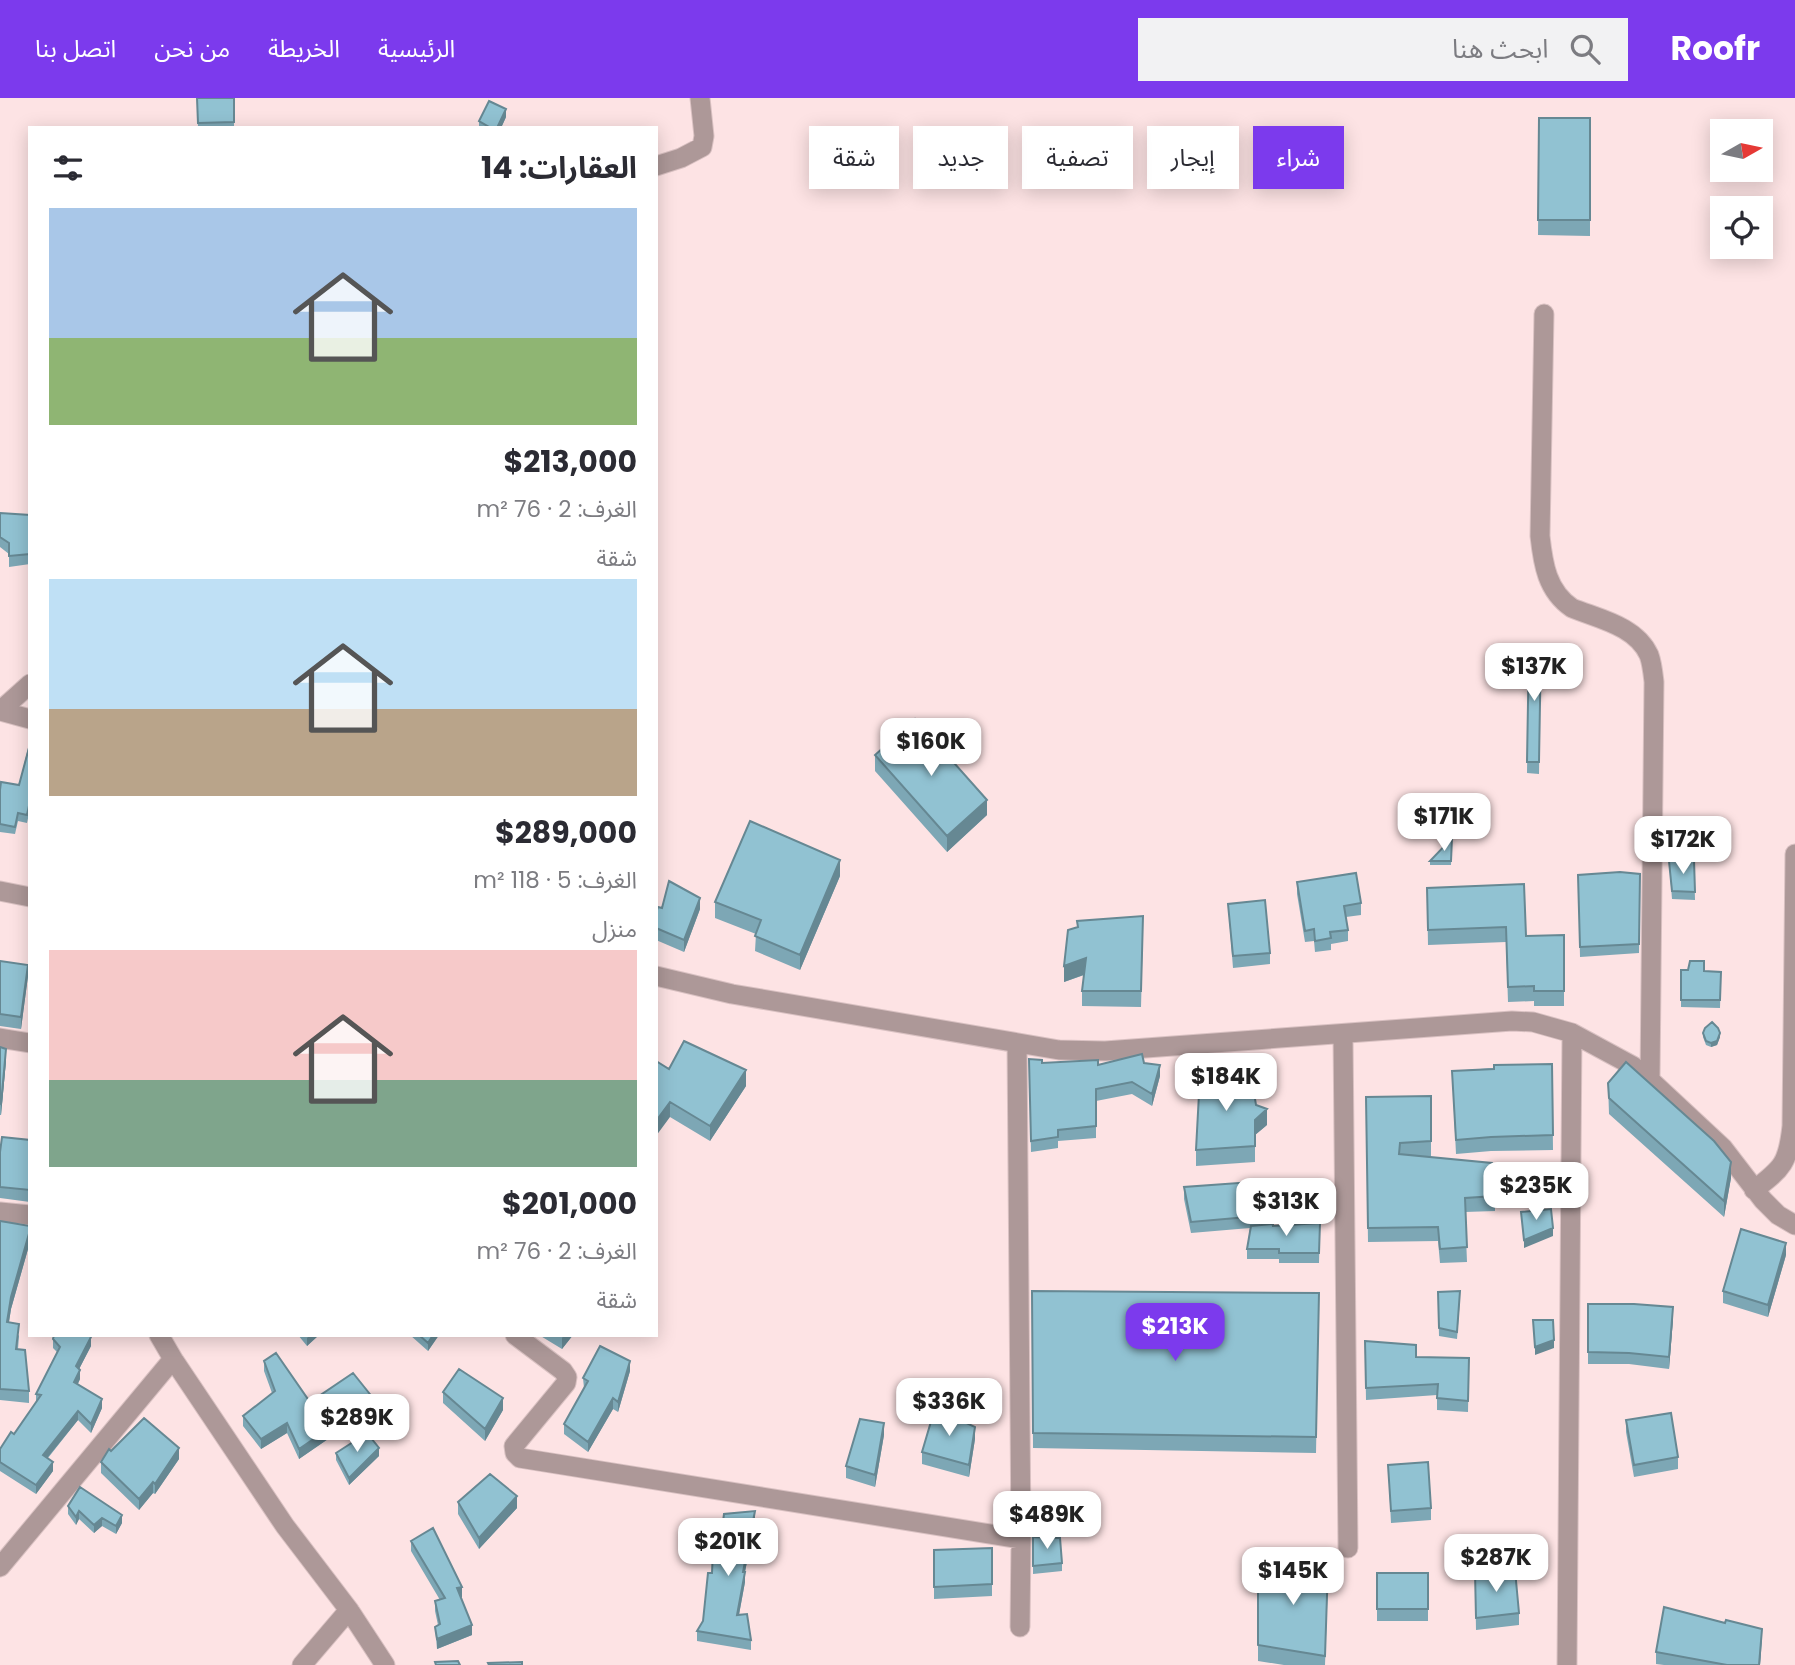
<!DOCTYPE html>
<html lang="ar">
<meta charset="utf-8">
<style>
:root{--surface:#fff;--page:#f2f2f3;--text:#2b2b33;--muted:#7c7c81;--accent:#7c3aed}
body{margin:0;font-family:Poppins,"Noto Sans Arabic",sans-serif;background:var(--page);color:var(--text);direction:rtl;height:100vh;display:flex;flex-direction:column;font-size:26px;white-space:nowrap}
*{box-sizing:border-box;margin:0}
p{font-size:23px;color:var(--muted)}
.icon{flex:none;width:38px;height:38px;fill:none;stroke:currentColor;stroke-width:2;stroke-linecap:round;stroke-linejoin:round}
.map{position:relative;flex:1;overflow:hidden;direction:ltr}
.details{position:absolute;left:28px;top:28px;width:630px;height:1211px;display:flex;flex-direction:column;background:var(--surface);border-radius:0px;box-shadow:0 4px 18px #0003;direction:rtl}
.details>*{flex:none}
.hud{position:absolute;left:679px;top:28px;width:665px;height:63px;direction:rtl;display:flex;gap:14px}
.needle{width:46px;rotate:81deg}
.buttons{position:absolute;left:1710px;top:21px;display:grid;gap:14px}
.buttons a{display:grid;place-items:center;width:63px;height:63px;border-radius:0px;background:var(--surface);box-shadow:0 4px 18px #0003;font-size:35px}
.price{position:absolute;translate:-50% -60px;padding:0 16px;border-radius:14px;background:#fff;color:#222;font-size:23px;line-height:46px;filter:drop-shadow(0 2px 4px #0008)}
.price::after{content:'';position:absolute;left:50%;top:42px;width:21px;height:16px;margin-left:-10px;background:inherit;clip-path:polygon(0 0,100% 0,50% 100%)}
.price.active{background:var(--accent);color:#fff}
ul{padding:0;list-style:none}
li{display:grid;align-content:center;gap:14px;height:371px;padding:0 21px}
li span{display:grid;place-items:center;height:217px;border-radius:0px;color:#555}
li>.icon{margin-inline-start:auto}
span .icon{width:126px;height:126px;fill:#fffc;stroke-width:1}
li b{font-size:30px}
h2{display:flex;justify-content:space-between;align-items:center;height:84px;padding:0 21px;font-size:30px}
.chip{padding:0 24px;border-radius:0px;background:var(--surface);box-shadow:0 4px 18px #0003;font-size:24px;line-height:63px}
.chip.active{background:var(--accent);color:#fff}
header{display:flex;align-items:center;gap:42px;box-sizing:border-box;height:98px;padding:0 35px;background:var(--accent);color:#fff}
header strong{font-size:33px}
nav{display:flex;gap:38px;margin-inline-start:auto;font-size:24px}
.search{width:490px;height:63px;background:var(--page);display:flex;align-items:center;gap:18px;box-sizing:border-box;padding:0 24px;border-radius:0px;color:var(--muted);font-size:26px}
.map>svg:first-child{display:block}
.lines{fill:none;stroke-linecap:round;stroke-linejoin:round}
.minor-casing{stroke:#d9c1c2;stroke-width:21}
.minor{stroke:#ad9898;stroke-width:19}
.wall{fill:#7da7b5}
.shaded-wall{fill:#668893}
.building{fill:#91c2d2;stroke:#668893;stroke-width:2}
</style>
<header>
<strong>Roofr</strong>
<div class="search"><svg class="icon" aria-label="search" viewBox="0 0 24 24"><circle cx="10" cy="10" r="6"/><path d="M15 15l6 6"/></svg>ابحث هنا</div>
<nav><a>الرئيسية</a><a>الخريطة</a><a>من نحن</a><a>اتصل بنا</a></nav>
</header>
<div class="map">
<svg width="1795" height="1567" viewBox="0 0 1795 1567">
<rect width="100%" height="100%" fill="#fde3e4"/>
<g class="lines">
<defs>
<path id="minor" d="M656,68L681,60L702,49L704,38L700,0
M1544,216L1540,438C1543,466 1547,493 1572,510C1599,521 1636,528 1649,557C1652,565 1653,575 1654,584L1650,982
M0,613L30,586
M0,613L30,621
M0,793L30,799
M656,878L732,896L1059,952L1105,953L1512,923L1533,924L1572,935L1633,968L1650,982L1723,1050L1763,1102L1778,1117L1795,1127
M1343,937L1348,1450
M0,940L30,945
M1017,945L1021,1441L1020,1529
M1754,1092C1783,1070 1788,1065 1792,1028L1795,756
M0,1114L30,1117
M159,1237L173,1261L285,1428L349,1512L385,1567
M515,1237L563,1273L567,1279L566,1285L514,1348L515,1355L520,1360L1021,1441
M0,1469L173,1261
M302,1567L349,1512
M1567,1567L1572,935"/>
</defs>
<use href="#minor" class="minor-casing"/>
<use href="#minor" class="minor"/>
</g>
<path class="wall" d="M197,0H234V30H198Z
M506,19L501,30H479V23Z
M1539,20H1590V138L1538,137Z
M0,415L30,417V466L9,469V456L0,449Z
M1529,546H1541L1539,676L1527,675Z
M29,646L30,711L27,725L18,723L15,736L0,734V692L19,687Z
M875,657L987,717L947,754L875,673Z
M1452,740L1451,767H1430V763Z
M1694,762L1695,802L1672,801L1669,763Z
M1640,776L1639,855L1580,859L1578,777Z
M840,778L800,872L755,853L756,836L715,820V804Z
M1297,784L1361,805V817L1346,819L1348,832V843L1331,846V852L1315,854L1314,843L1305,844L1297,796Z
M1427,790L1526,838L1564,837V908H1534V903L1508,904L1506,844L1428,847Z
M1228,806L1270,855V866L1233,870Z
M700,811L684,854L656,842V815Z
M1077,823L1143,833L1141,909L1082,908V893L1084,877L1064,884L1077,829Z
M0,863L28,878L21,931L0,928Z
M1681,872L1721,874L1720,910L1681,909Z
M1703,935L1720,939L1717,947L1711,949L1706,947L1703,939Z
M0,949L6,963L1,1017H0Z
M1029,961L1042,965L1098,967L1144,965L1160,978L1152,1008L1132,996L1096,1003V1040L1058,1043V1050L1031,1054Z
M1552,966L1553,1052L1491,1053L1456,1056L1452,973Z
M669,971L746,988L710,1043L670,1019Z
M1608,985L1731,1080L1724,1119L1609,1016Z
M1366,999L1431,1043V1058H1424L1495,1098V1113L1465,1114L1467,1164L1440,1165L1438,1143L1368,1144Z
M1267,1027L1255,1037V1064L1196,1068V1052Z
M30,1042V1104L0,1100V1054Z
M1184,1089L1266,1095L1260,1127L1273,1128L1320,1125L1319,1165H1279V1161H1247V1151L1250,1130L1191,1135L1184,1101Z
M0,1123L30,1128V1144L11,1211L9,1224L19,1238L18,1251L29,1293V1305L0,1302Z
M1786,1157L1768,1219L1723,1205V1193Z
M1032,1193L1319,1195L1316,1355L1033,1350Z
M1438,1194L1460,1201L1457,1241L1439,1238Z
M1588,1206L1673,1221L1669,1271L1629,1266H1588Z
M298,1237H319L307,1248Z
M410,1237H439L428,1253Z
M539,1237H573L562,1251Z
M53,1241L91,1248L79,1271L80,1281L78,1286L102,1310L91,1335L78,1322L48,1360L53,1373L36,1396L0,1373V1351L14,1336L36,1304V1296L57,1254L53,1250Z
M1365,1243L1416,1259L1469,1260L1468,1314L1437,1312V1297L1366,1302Z
M264,1263L310,1304L373,1310L299,1361L287,1335L261,1351L243,1328V1318L272,1295L264,1273Z
M630,1273L618,1314L613,1311L588,1354L564,1336V1326L584,1290L583,1280Z
M443,1294L503,1312L485,1343L443,1305Z
M1626,1322L1678,1359V1371L1634,1379L1626,1334Z
M884,1337L875,1389L846,1380V1368Z
M975,1341L969,1379L922,1366V1354Z
M111,1353L179,1361L155,1396L153,1395L139,1412L101,1375V1364Z
M336,1355L379,1358L349,1387L336,1362Z
M1388,1367L1431,1410V1422L1391,1425Z
M458,1404L517,1410L479,1451L458,1416Z
M68,1408L122,1425L116,1436L102,1428L94,1435L79,1421L76,1427L68,1416Z
M755,1423L745,1474V1484L739,1517L751,1542V1552L697,1543V1533L703,1523L712,1475L722,1431Z
M1033,1439L1062,1465V1473L1033,1476Z
M411,1443L462,1499H460L472,1537L437,1551L435,1529L438,1527L435,1513V1503L440,1502L411,1453Z
M992,1450V1498L934,1501V1452Z
M1258,1464L1328,1483L1325,1567H1284L1258,1563Z
M1475,1474L1519,1515V1527L1476,1532Z
M1377,1475H1428V1523H1377Z
M1762,1542L1760,1567H1664L1656,1566V1554Z"/>
<path class="shaded-wall" d="M506,11V19L501,30H497Z
M987,702V717L947,754V738Z
M840,762V778L800,872V857Z
M700,800V811L684,854V842Z
M1086,860V876L1064,884V868Z
M28,867V878L21,931V919Z
M1720,935V939L1717,947L1711,949V945Z
M6,951V963L1,1017V1006Z
M1160,967V978L1152,1008V996Z
M746,972V988L710,1043V1028Z
M670,1004V1019L656,1038V1023Z
M1267,1011V1027L1255,1037V1022Z
M1731,1064V1080L1724,1119V1103Z
M1266,1083V1095L1259,1130V1118Z
M1553,1130V1138L1524,1150V1142Z
M30,1132V1144L11,1211L7,1236V1224L11,1199Z
M1786,1145V1157L1768,1219V1207Z
M1673,1209V1221L1669,1271V1259Z
M310,1237H319L307,1248V1240Z
M433,1237H439L428,1253V1245Z
M564,1237H573L562,1251V1240Z
M91,1239V1248L76,1277V1268Z
M1554,1242V1250L1535,1257V1249Z
M630,1263V1273L618,1314V1304Z
M80,1272V1281L74,1293V1284Z
M373,1300V1310L299,1361V1351Z
M503,1300V1312L485,1343V1331Z
M613,1300V1311L588,1354V1344Z
M102,1301V1310L91,1335V1326Z
M78,1313V1322L43,1365V1357Z
M287,1325V1335L261,1351V1341Z
M884,1325V1337L875,1389V1377Z
M975,1329V1341L969,1379V1367Z
M179,1350V1361L155,1396V1386Z
M379,1350V1358L349,1387V1380Z
M53,1364V1373L36,1396V1387Z
M153,1384V1395L139,1412V1401Z
M517,1398V1410L479,1451V1440Z
M79,1413V1421L76,1427V1419Z
M755,1413V1423L743,1484V1474Z
M122,1417V1425L116,1436V1428Z
M102,1420V1428L94,1435V1427Z
M745,1474V1484L737,1527V1517Z
M462,1489V1499L457,1500V1490Z
M472,1527V1537L437,1551V1541Z
M1762,1531L1760,1567H1759Z"/>
<path class="building" d="M197,0H234V24L198,25Z
M489,3L506,11L497,30H491L479,23Z
M1539,20H1590V122H1538Z
M0,415L30,417V456L9,458V445L0,439Z
M1529,546H1541L1539,664H1527Z
M915,621L987,702L947,738L875,657Z
M30,646V703L27,717L18,715L15,729L0,726V692L1,684L19,687Z
M750,723L840,762L800,857L755,838L761,822L715,804Z
M1452,740L1451,763H1430Z
M1694,762L1695,794L1672,793L1669,763Z
M1620,774L1640,776L1639,846L1580,849L1578,777Z
M1356,775L1361,805L1344,808L1348,832L1330,834L1331,840L1315,843L1314,831L1305,833L1297,784Z
M669,783L700,800L684,842L656,830V815L658,809L662,810Z
M1524,786L1526,838L1564,837V893H1534V888L1508,889L1506,829L1428,832L1427,790Z
M1265,802L1270,855L1233,858L1228,806Z
M1143,818L1141,893H1082L1086,860L1064,868L1068,832L1078,829L1077,823Z
M0,863L28,867L21,919L0,916Z
M1690,863H1704V873L1721,874L1720,902H1681V872H1688Z
M1712,924L1718,930L1720,935L1717,943L1711,945L1706,943L1703,935L1705,930Z
M684,943L746,972L710,1028L670,1004L656,1023V963L669,971Z
M0,949L6,951L1,1006L0,1005Z
M1142,956L1144,965L1160,967L1152,996L1132,984L1096,991V1028L1058,1032V1039L1031,1043L1029,961L1042,962V965L1098,962V967Z
M1626,964L1714,1043L1731,1064L1724,1103L1609,1000L1608,985Z
M1552,966L1553,1037L1491,1039L1456,1042L1452,973L1494,971V967Z
M1200,977L1252,982L1256,1007L1267,1011L1255,1022V1048L1196,1052Z
M1431,998V1043L1400,1045L1399,1056L1492,1065L1495,1098L1465,1100L1467,1149L1440,1151L1438,1129L1368,1130L1366,999Z
M2,1039L30,1042V1092L0,1089V1054Z
M1266,1083L1259,1118L1191,1124L1184,1089Z
M1551,1111L1553,1130L1524,1142L1521,1114Z
M0,1123L30,1128V1132L11,1199L7,1224L19,1226L16,1251L25,1252L29,1293L0,1291Z
M1320,1125L1319,1155H1279V1151H1247L1251,1128L1273,1126V1128Z
M1741,1131L1786,1145L1768,1207L1723,1193Z
M1032,1193L1319,1195L1316,1339L1033,1335Z
M1460,1193L1457,1234L1439,1230L1438,1194Z
M1588,1206H1634L1673,1209L1669,1259L1629,1255L1588,1254Z
M1533,1222H1553L1554,1242L1535,1249Z
M54,1237H89L91,1239L76,1268L80,1272L74,1284L102,1301L91,1326L78,1313L43,1357L53,1364L36,1387L0,1364V1351L11,1334L14,1336L41,1297L36,1296L60,1249L53,1241Z
M419,1237H433L428,1245Z
M1365,1243L1416,1247V1259L1469,1260L1468,1303L1437,1300L1438,1286L1366,1290Z
M600,1248L630,1263L618,1304L613,1300L588,1344L564,1326L588,1283L583,1280Z
M276,1255L310,1304L353,1275L373,1300L299,1351L287,1325L261,1341L243,1318L275,1293L264,1263Z
M459,1271L503,1300L485,1331L443,1294Z
M935,1310L975,1329L969,1367L922,1354Z
M1671,1315L1678,1359L1634,1367L1626,1322Z
M144,1320L179,1350L155,1386L153,1384L139,1401L101,1364L109,1351L111,1353Z
M860,1321L884,1325L875,1377L846,1368Z
M367,1335L379,1350L349,1380L336,1355Z
M1428,1364L1431,1410L1391,1413L1388,1367Z
M490,1376L517,1398L479,1440L458,1404Z
M80,1389L122,1417L116,1428L102,1420L94,1427L79,1413L76,1419L68,1408Z
M755,1413L743,1474H745L737,1517L747,1516L751,1542L697,1533L703,1523L708,1475H712L714,1428L722,1431L724,1416Z
M433,1430L462,1489L457,1490L472,1527L437,1541L435,1529L440,1526L435,1503L445,1500L411,1443Z
M1033,1439L1060,1440L1062,1465L1033,1468Z
M992,1450V1486L934,1489V1452Z
M1258,1464L1328,1467L1325,1558L1258,1547Z
M1515,1472L1519,1515L1476,1520L1475,1474Z
M1377,1475H1428V1511H1377Z
M1664,1509L1725,1525L1726,1522L1762,1531L1759,1567H1727L1656,1554Z
M458,1563L460,1567H436L435,1564Z
M522,1564V1567H489L488,1565Z"/>
</svg>
<div class="buttons">
<a><svg class="needle" viewBox="-14 -14 28 28"><path d="M0-13l5 13h-10z" fill="#e53935"/><path d="M0 13l5-13h-10z" fill="#7c7c81"/></svg></a>
<a><svg class="icon" aria-label="locate" viewBox="0 0 24 24"><circle cx="12" cy="12" r="6"/><path d="M12 2v4M12 18v4M2 12h4M18 12h4"/></svg></a>
</div>
<b class="price" style="left:1534px;top:605px">$137K</b>
<b class="price" style="left:931px;top:680px">$160K</b>
<b class="price" style="left:1444px;top:755px">$171K</b>
<b class="price" style="left:1683px;top:778px">$172K</b>
<b class="price" style="left:1226px;top:1015px">$184K</b>
<b class="price" style="left:1536px;top:1124px">$235K</b>
<b class="price" style="left:1286px;top:1140px">$313K</b>
<b class="price active" style="left:1175px;top:1265px">$213K</b>
<b class="price" style="left:949px;top:1340px">$336K</b>
<b class="price" style="left:357px;top:1356px">$289K</b>
<b class="price" style="left:1047px;top:1453px">$489K</b>
<b class="price" style="left:728px;top:1480px">$201K</b>
<b class="price" style="left:1496px;top:1496px">$287K</b>
<b class="price" style="left:1293px;top:1509px">$145K</b>
<div class="hud">
<a class="chip active">شراء</a>
<a class="chip">إيجار</a>
<a class="chip">تصفية</a>
<a class="chip">جديد</a>
<a class="chip">شقة</a>
</div>
<section class="details">
<h2>العقارات: 14<svg class="icon" aria-label="filters" viewBox="0 0 24 24"><path d="M4 7h16M4 17h16"/><circle cx="9" cy="7" r="2"/><circle cx="15" cy="17" r="2"/></svg></h2>
<ul>
<li><span style="background:linear-gradient(#a9c7e8 60%,#8fb573 0)"><svg class="icon" aria-label="home" viewBox="0 0 24 24"><path d="M3 11l9-7 9 7M6 9v11h12V9"/></svg></span><div><b>$213,000</b><p>الغرف: 2 · 76 m²</p><p>شقة</p></div></li>
<li><span style="background:linear-gradient(#bfe0f5 60%,#b9a48a 0)"><svg class="icon" aria-label="home" viewBox="0 0 24 24"><path d="M3 11l9-7 9 7M6 9v11h12V9"/></svg></span><div><b>$289,000</b><p>الغرف: 5 · 118 m²</p><p>منزل</p></div></li>
<li><span style="background:linear-gradient(#f6c9c9 60%,#7fa58c 0)"><svg class="icon" aria-label="home" viewBox="0 0 24 24"><path d="M3 11l9-7 9 7M6 9v11h12V9"/></svg></span><div><b>$201,000</b><p>الغرف: 2 · 76 m²</p><p>شقة</p></div></li>
</ul>
</section>
</div>
